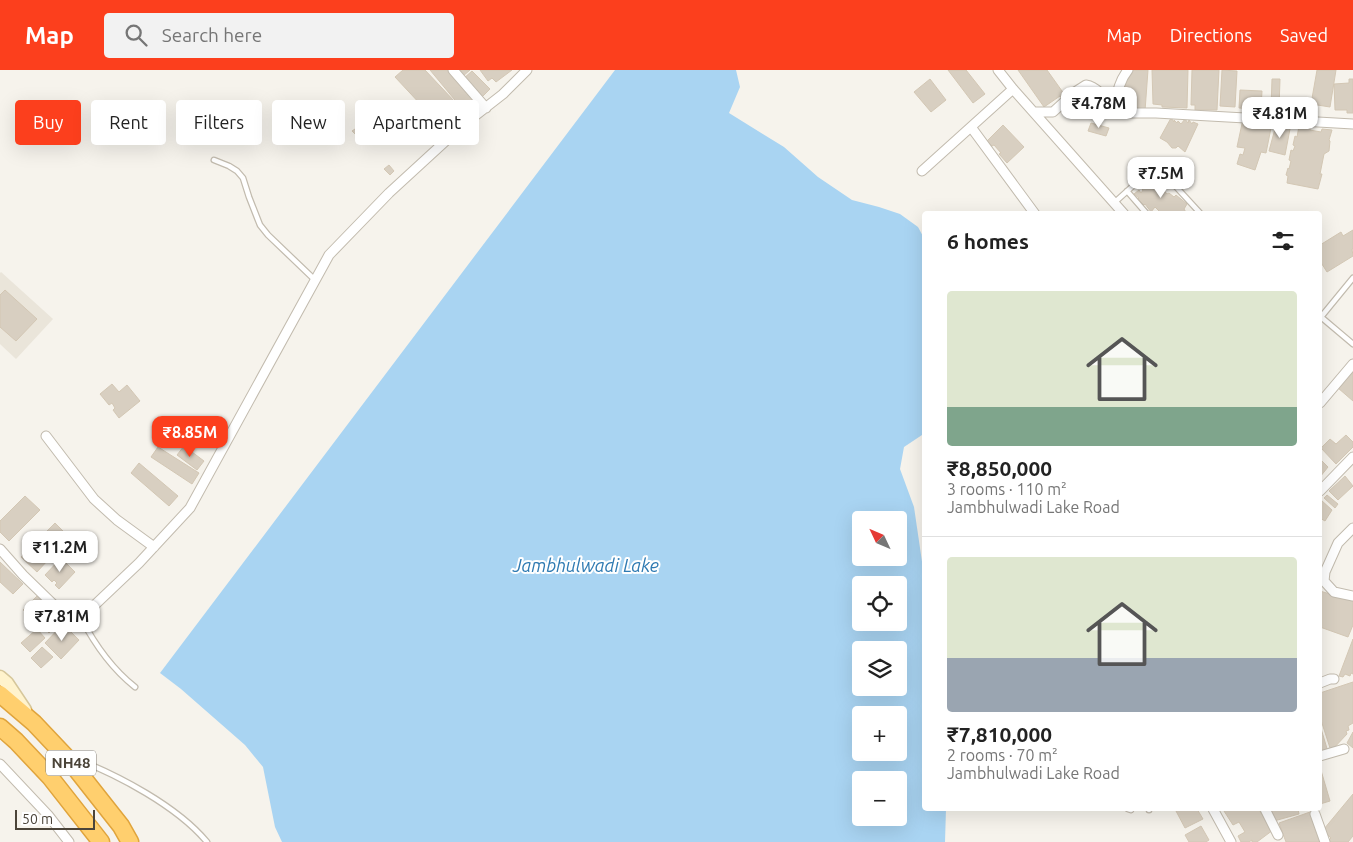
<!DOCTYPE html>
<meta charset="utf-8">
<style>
:root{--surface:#fff;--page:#f2f2f2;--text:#222;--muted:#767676;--line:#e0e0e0;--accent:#fc3f1d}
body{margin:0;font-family:Ubuntu,sans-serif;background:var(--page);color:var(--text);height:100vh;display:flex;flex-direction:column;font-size:19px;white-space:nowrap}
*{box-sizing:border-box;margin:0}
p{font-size:16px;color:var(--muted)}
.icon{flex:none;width:28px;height:28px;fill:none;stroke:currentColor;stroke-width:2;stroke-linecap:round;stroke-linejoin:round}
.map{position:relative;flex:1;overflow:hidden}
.details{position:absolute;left:922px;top:141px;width:400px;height:600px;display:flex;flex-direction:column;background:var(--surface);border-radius:5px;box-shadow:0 5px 20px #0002}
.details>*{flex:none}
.banner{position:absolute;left:15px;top:30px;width:475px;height:45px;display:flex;gap:10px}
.needle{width:32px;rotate:314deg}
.buttons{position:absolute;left:852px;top:441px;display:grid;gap:10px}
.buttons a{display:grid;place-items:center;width:55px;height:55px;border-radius:5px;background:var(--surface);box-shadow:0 5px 20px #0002;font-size:25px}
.scale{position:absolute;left:15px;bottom:12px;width:80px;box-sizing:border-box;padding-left:5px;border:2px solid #4b4439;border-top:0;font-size:14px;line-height:18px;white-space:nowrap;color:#4b4439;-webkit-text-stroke:4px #fff;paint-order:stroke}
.price{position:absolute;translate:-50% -42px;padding:0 11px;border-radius:10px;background:#fff;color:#222;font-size:16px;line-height:32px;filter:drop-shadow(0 1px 2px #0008)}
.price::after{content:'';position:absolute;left:50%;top:30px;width:15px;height:11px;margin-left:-8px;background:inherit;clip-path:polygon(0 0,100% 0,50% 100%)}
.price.current{background:var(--accent);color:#fff}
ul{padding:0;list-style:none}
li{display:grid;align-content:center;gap:10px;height:265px;padding:0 25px}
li+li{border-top:1px solid var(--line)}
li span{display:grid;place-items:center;height:155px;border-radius:5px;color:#555}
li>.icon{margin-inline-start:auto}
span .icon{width:90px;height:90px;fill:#fffc;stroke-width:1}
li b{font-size:21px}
h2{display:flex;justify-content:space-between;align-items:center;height:60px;padding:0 25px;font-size:21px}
.pill{padding:0 18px;border-radius:5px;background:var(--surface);box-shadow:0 5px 20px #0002;font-size:18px;line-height:45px}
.pill.current{background:var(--accent);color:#fff}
header{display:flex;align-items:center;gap:30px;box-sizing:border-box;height:70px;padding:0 25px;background:var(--accent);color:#fff}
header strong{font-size:24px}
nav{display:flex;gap:28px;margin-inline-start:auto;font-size:18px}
.search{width:350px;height:45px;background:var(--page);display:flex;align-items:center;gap:12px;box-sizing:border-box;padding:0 18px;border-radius:5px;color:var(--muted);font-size:19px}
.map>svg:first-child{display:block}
.residential{fill:#eae5da}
.water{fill:#a9d4f2;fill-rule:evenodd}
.building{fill:#d8cfc1;stroke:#d3c7b4}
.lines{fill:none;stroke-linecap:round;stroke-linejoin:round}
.lane-casing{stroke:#c2bbae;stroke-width:7}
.street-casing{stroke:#c2bbae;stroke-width:11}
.secondary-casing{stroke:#d6c79b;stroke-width:15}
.highway-casing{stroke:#e0a43c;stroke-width:19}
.lane{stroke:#fff;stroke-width:4.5}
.street{stroke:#fff;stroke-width:9}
.secondary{stroke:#fff3cd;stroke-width:12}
.highway{stroke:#ffcf6e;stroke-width:16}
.labels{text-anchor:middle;stroke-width:4;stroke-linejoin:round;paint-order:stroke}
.shield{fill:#fff;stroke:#817c74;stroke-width:1}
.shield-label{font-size:15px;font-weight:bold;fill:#4b4439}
.water-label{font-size:18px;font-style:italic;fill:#2e7ab2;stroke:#fff}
</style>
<header>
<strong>Map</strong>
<div class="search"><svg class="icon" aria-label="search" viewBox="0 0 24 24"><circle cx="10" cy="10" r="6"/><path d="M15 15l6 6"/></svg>Search here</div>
<nav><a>Map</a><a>Directions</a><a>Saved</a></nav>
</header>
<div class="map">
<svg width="1353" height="772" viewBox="0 0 1353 772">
<rect width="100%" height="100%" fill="#f6f3ec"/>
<path class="residential" d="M1,202L53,249L16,289L0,274V203Z"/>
<path class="water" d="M615,0H736L740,17L729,43L784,77L818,107L852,130L879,137L900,144L918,157L925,170V363L904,377L900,399L914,437L925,512V739H946L945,772H282L275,757L263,697L245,675L181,619L160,603ZM861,450H899V488H861ZM861,515H899V552H861ZM861,580H899V618H861ZM861,645H899V682H861ZM861,710H899V748H861Z"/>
<path class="building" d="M403,0H425L456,33L444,44L431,30L423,37L395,7Z
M430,0H451L477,30L464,41Z
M456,0H470L462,7Z
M480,0H512L496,12L492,8L488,11Z
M948,0H966L985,24L973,33Z
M1018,0H1047L1067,28L1063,31L1060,26L1044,37Z
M1132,0H1148L1145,41H1122L1124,8H1129L1130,3L1132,2Z
M1152,0H1188L1187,38L1162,37V35L1153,34Z
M1192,0H1219L1217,40H1195V35H1191Z
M1222,0L1237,1L1235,37L1220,36Z
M1317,0H1336L1330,37L1311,34Z
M472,1L490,19L481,28L463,9Z
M930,9L946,30L931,42L914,22Z
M1272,9H1280L1279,38H1271Z
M1349,9H1353V43H1347V40H1335L1334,14L1349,13Z
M1240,20L1262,21L1261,39L1239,38Z
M1171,48L1174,52V50L1177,53L1178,51L1181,54L1185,49L1188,53L1189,50L1192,54L1193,52L1198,54L1185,82L1178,76L1176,78H1172L1167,72L1160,68Z
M366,49L374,57L361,70L352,61L355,59L356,60Z
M1243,49L1272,53L1266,83L1261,82L1255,100L1237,94L1240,84L1243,85L1245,78L1237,77Z
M425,53L432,61L424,68L417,60Z
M1091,53L1109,58L1106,66L1088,61Z
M1280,53L1288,55L1287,58L1290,59L1285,85L1269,81L1276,55L1280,56Z
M1003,55L1024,77L1007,93L999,84L1001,83L994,75L992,76L987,71Z
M1299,56H1310V60L1321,62L1322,59L1332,60L1329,70L1330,71L1329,81L1324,84L1320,104H1322L1318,119L1287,113L1288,106L1286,105L1288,98L1289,99L1291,91L1289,90L1291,80L1293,81L1295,76L1293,75L1295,66L1297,67Z
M389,95L394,101L390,105L384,99Z
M1155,105L1159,108L1158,110L1159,112L1158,114L1167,124L1169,123L1174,127L1176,125L1187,134L1184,139L1187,144H1156L1159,141L1155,137L1151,142L1145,134L1144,135L1138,129L1139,128L1134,124L1139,120L1141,123L1143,120L1142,119L1148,112L1150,113L1154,110L1152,108Z
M1353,160V179H1352L1353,186L1327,202L1320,191V175L1341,162L1343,166Z
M5,220L37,249L16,271L0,257V225Z
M1353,301V331L1338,318Z
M112,314L119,322L127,315L140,331L119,348L113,340L115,338L112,333L109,335L100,324Z
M1346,365L1353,372V377L1336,394L1321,378L1330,369L1336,374Z
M184,376L204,391L197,400L177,385Z
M158,377L199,403L192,414L151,387Z
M1320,389L1328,397L1320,407Z
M139,393L178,426L169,436L131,403Z
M1345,406L1353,416L1338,430L1329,421Z
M1327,425L1338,434L1335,438L1324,428Z
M25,426L40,440L9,471L0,462V451Z
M1321,430L1332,440L1325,451L1320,448Z
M55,453L66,464L45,485L34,474Z
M32,475L48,490L37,502L21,487Z
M61,488L75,502L59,519L55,515L57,513L54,510L52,512L45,505Z
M0,492L23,514L13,524L0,512Z
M1320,521L1353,531V555L1348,567L1320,557Z
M39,524L48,533L32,549L23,540Z
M45,538L59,552L49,563L35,549Z
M63,554L79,570L61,589L45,573Z
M37,559L45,568L30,582L21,573Z
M1353,569V604L1351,603L1350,606L1345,604L1343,607L1339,606Z
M42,577L53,587L41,598L31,588Z
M1353,612V653L1348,656L1349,660L1346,661L1347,664L1331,681L1320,647V623Z
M1320,655L1328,682L1320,684Z
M1353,662V678L1347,673Z
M1320,697L1330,731L1320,734Z
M1353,724V766L1348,772H1327L1331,768L1326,763L1327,762L1324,759Z
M1180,739H1197L1203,749L1185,758L1176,741Z
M1228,739H1258L1273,760L1257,772H1252V770L1249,772H1241L1238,766L1245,762L1239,752L1233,755L1224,741Z
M1270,739H1298L1299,744L1274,751Z
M1310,742L1321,772H1286L1279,753Z
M1201,756L1209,770L1206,772H1189L1185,765Z"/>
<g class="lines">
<defs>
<path id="lane" d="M214,90L229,96L237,101L243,108L249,127L260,155L268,165L315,210
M1127,121L1147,144
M1114,133L1156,95L1201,144
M1353,208L1321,247L1353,274
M81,548C95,575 111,598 135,617
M74,688C118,705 177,736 207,772
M1128,739L1131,740
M1149,739V740"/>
<path id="street" d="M453,0L486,38
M998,0L1013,19L1124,144
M1114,38C1117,24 1119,11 1128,0
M1034,42H1053L1075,22L1086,15C1099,17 1110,34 1118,43H1156L1353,54
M971,57L1035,144
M922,101L1013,19
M1320,333L1353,294
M46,366L94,429L117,450L154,477
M1320,421L1353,387
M1353,458L1338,473L1325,502L1324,511L1334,522L1353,526
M0,479L23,505L59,540L81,548L139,493L190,438L329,185L389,123L462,56L503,24L527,0
M1320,613L1330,609H1334
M1320,686L1344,679
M0,694L48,745L69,772
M1213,739L1231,772
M1265,739L1278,765
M1315,744L1325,772"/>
<path id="secondary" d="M0,607L7,613L25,640"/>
<path id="highway" d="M0,624L34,653L69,690L121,756L130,772
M0,657L16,671L50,707L101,772"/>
</defs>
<use href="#lane" class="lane-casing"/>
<use href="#street" class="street-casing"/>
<use href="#secondary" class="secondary-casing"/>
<use href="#highway" class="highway-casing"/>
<use href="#lane" class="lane"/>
<use href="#street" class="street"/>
<use href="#secondary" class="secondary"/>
<use href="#highway" class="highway"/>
</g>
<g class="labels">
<rect class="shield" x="46" y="680.5" width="50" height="25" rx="4"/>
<g class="shield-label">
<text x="71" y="698">NH48</text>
</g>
<g class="water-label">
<text x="586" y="502">Jambhulwadi Lake</text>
</g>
</g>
</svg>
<div class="buttons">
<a><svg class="needle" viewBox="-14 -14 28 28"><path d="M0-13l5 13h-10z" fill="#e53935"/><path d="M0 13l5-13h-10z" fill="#767676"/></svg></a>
<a><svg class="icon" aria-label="locate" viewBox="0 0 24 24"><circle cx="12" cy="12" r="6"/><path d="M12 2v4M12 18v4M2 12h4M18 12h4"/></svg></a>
<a><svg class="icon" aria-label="layers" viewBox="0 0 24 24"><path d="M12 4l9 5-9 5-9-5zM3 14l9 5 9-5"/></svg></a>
<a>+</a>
<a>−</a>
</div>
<div class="scale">50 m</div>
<b class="price" style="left:1099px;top:59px">₹4.78M</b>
<b class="price" style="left:1280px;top:69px">₹4.81M</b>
<b class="price" style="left:1161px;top:129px">₹7.5M</b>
<b class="price current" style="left:190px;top:388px">₹8.85M</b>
<b class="price" style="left:60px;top:503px">₹11.2M</b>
<b class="price" style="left:62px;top:572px">₹7.81M</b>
<div class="banner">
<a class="pill current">Buy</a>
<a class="pill">Rent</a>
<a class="pill">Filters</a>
<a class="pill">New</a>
<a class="pill">Apartment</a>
</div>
<section class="details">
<h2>6 homes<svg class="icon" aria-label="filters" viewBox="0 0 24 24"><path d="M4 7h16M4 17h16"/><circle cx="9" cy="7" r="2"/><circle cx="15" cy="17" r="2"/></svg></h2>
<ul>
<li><span style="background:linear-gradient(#dfe7d0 75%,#7fa58c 0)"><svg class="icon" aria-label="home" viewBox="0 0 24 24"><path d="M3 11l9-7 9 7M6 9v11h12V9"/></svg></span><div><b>₹8,850,000</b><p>3 rooms · 110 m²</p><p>Jambhulwadi Lake Road</p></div></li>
<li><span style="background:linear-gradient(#dfe7d0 65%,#9aa5b1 0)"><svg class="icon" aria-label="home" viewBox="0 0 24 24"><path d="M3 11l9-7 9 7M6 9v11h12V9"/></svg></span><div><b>₹7,810,000</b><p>2 rooms · 70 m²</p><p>Jambhulwadi Lake Road</p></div></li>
</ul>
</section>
</div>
